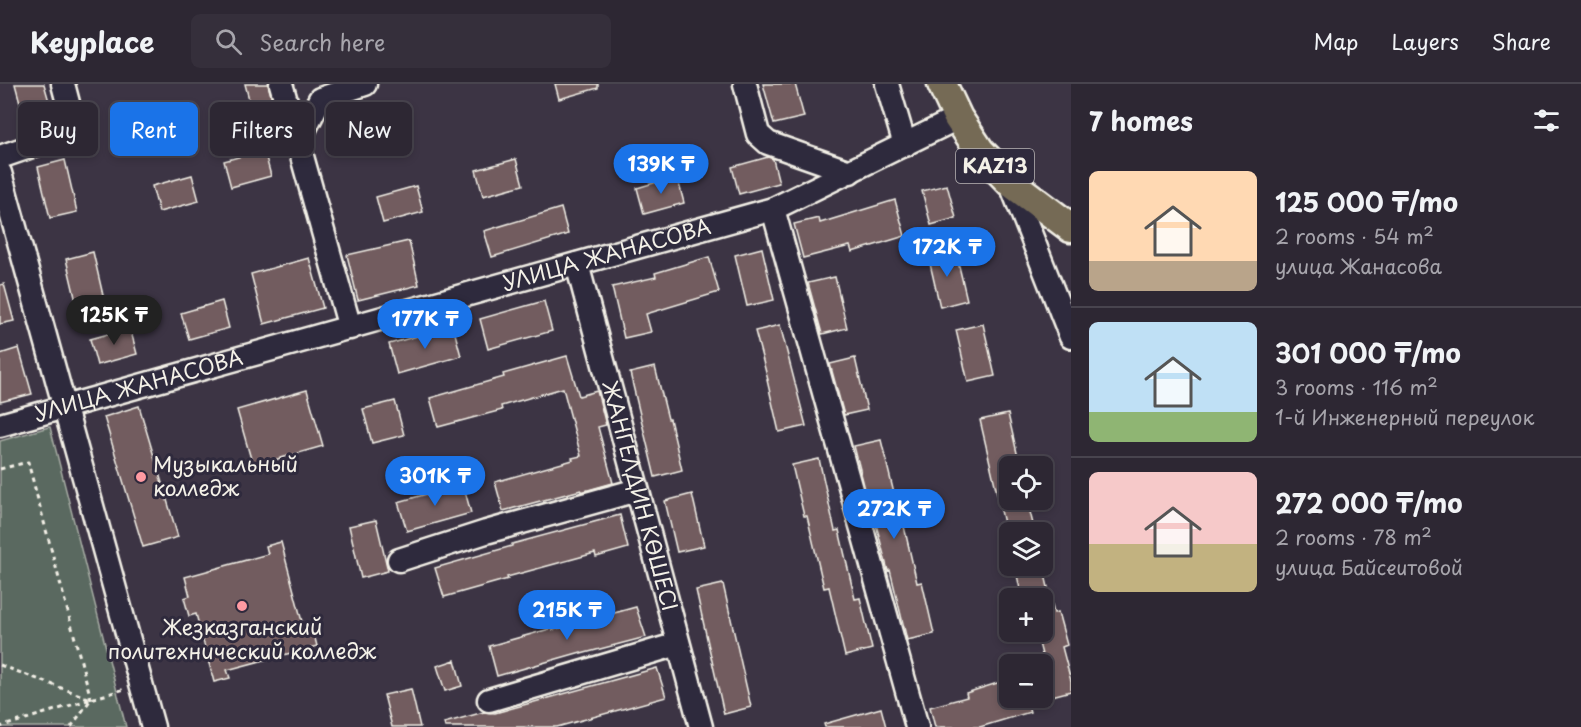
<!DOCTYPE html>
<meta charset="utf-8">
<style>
:root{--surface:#2d2733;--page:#352f3b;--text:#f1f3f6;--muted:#a7a5ac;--line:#48444e;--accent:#1a73e8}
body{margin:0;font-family:"Playpen Sans",sans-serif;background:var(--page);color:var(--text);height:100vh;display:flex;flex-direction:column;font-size:22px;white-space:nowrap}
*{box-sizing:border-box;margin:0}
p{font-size:20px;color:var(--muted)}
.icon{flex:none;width:33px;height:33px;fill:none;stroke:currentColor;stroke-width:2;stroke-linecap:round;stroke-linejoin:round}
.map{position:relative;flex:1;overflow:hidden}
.drawer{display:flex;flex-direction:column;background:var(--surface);width:510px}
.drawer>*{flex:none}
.banner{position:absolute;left:18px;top:18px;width:570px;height:54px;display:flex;gap:12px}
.controls{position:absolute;left:999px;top:372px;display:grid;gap:12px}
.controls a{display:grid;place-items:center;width:54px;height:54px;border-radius:9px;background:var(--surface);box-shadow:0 3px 9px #0003,0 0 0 2px var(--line);font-size:30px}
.price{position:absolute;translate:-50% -51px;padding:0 14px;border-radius:21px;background:var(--accent);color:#fff;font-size:20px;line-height:39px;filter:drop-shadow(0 2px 3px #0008)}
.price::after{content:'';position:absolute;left:50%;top:36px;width:18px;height:14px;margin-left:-9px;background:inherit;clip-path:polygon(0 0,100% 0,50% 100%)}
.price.on{background:#222;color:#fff}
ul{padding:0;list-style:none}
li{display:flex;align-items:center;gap:18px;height:150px;padding:0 18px}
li+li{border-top:2px solid var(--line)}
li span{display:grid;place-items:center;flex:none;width:168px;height:120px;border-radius:9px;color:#555}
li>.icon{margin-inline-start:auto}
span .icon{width:72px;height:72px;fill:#fffc;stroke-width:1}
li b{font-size:26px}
h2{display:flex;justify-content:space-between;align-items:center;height:72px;padding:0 18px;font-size:26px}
.tag{padding:0 21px;border-radius:9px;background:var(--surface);box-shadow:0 3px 9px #0003,0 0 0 2px var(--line);font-size:21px;line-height:54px}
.tag.on{background:var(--accent);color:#fff}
header{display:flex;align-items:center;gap:36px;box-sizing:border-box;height:84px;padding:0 30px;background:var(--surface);border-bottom:2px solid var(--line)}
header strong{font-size:28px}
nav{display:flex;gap:33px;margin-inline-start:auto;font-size:21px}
.search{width:420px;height:54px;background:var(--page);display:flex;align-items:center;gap:15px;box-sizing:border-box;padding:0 21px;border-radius:9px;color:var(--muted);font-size:22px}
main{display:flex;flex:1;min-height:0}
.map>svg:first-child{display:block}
.green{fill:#5a6960;stroke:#a7ada4;stroke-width:1.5}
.building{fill:#725c5f;stroke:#f4f1e8;stroke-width:1.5}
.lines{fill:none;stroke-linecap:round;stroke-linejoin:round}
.minor-casing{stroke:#f4f1e8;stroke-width:27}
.major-casing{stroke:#f4f1e8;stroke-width:33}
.path{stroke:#f4f1e8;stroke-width:3;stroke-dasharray:4.5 4.5;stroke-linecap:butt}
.minor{stroke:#2f2a3d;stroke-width:22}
.major{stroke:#746b55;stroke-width:28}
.poi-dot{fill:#ff9aa2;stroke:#2f2a3d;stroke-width:2}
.labels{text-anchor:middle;stroke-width:6;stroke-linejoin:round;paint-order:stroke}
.shield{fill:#2f2a3d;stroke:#b9b5b5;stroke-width:1.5}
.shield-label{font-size:20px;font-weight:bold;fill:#f4f1e8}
.street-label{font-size:21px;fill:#f4f1e8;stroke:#2f2a3d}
.poi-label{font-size:21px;fill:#f4f1e8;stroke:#2f2a3d;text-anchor:start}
</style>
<header>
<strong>Keyplace</strong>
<div class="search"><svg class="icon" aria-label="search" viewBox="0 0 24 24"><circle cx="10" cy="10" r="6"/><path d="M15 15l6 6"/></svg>Search here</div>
<nav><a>Map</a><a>Layers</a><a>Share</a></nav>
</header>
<main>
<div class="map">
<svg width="1071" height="643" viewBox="0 0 1071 643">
<rect width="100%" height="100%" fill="#3c3444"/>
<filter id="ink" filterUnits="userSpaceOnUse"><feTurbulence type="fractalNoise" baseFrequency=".0167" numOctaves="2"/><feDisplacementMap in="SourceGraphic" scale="12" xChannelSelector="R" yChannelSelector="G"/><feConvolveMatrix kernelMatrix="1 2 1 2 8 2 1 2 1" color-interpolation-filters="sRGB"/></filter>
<g filter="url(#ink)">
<path class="green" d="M49,343H50L126,643H0V357Z"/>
<path class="building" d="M15,0H44L55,38L53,40L28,48Z
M245,0H268L283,55L261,61Z
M555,0H598V4L559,15Z
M763,0H795L804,33L774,40Z
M264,66L271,92L231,103L224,77Z
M768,73L773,75L779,99L739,110L732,83Z
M516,75L523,101L483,112L476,86Z
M65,76L77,128L50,134L38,83Z
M192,91L199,117L159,128L152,102Z
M677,92L684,119L644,130L637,104Z
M947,101L956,134L931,141L922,107Z
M416,102L423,128L383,139L376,113Z
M895,116L905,152L852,168L850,162L803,174L794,140L819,134L820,139Z
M561,124L568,150L492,173L484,147Z
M409,157L419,201L358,216L347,171Z
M762,164L774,216L747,222L735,171Z
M955,165L967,216L940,223L928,171Z
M93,168L105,220L78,226L66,175Z
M709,173L719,208L646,230L651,248L624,254L612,203L656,193L655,189Z
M309,174L323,224L264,240L251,190Z
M835,193L847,244L822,250L808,199Z
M4,200L14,237L0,240V201Z
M222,217L229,244L189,255L181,229Z
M544,217L552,247L488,265L480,235Z
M983,240L995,292L968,298L956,246Z
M780,241L806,342L779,348L767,296H768L755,247Z
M453,242L461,272L397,290L389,260Z
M130,244L137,270L97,281L90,255Z
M19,264L32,310L0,318V270Z
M567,272L579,312L597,307L606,341L598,343L613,399L581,408V406L503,427L495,398L573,376L572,374L581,372L563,304L501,322L502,326L438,343L430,314L504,293L503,290Z
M855,274L867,326L844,331L830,280Z
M655,283L668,335H670L682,386L655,393L630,289Z
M307,306L323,362L253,382L237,326Z
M395,317L404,351L372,359L363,325Z
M139,322L178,453L143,463L104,333Z
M1008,330L1020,382H1010V416H1027L1035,448H1006L980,336Z
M881,356L899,430L901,429L917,499L922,498L934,550L907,556L890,486L888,487L869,413H867L854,362Z
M819,375L835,447L839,446L855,515L860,514L872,565L845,572L829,503L824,504L807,432H804L792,381Z
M463,400L471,429L407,447L398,418Z
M692,410L704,462L677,468L665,417Z
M620,431L628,464L596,473L595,469L507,493L508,495L444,513L435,484L512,462V460Z
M376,436L388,487L361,494L349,442Z
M281,458L305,549L313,547L317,562L227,586L230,594L214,598L196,530L189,532L184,514L190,512L185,493L268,470L266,462Z
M1015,482H1043L1054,529L1058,528L1067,561L1062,563L1071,597V607L1048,613L1042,590V580H1040V579L1044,578L1036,548H1042V514H1022Z
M723,500L751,623L724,630L696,506Z
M636,523L646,553L581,570V568L497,592L489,562L553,544V546Z
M455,576L462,602L445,607L437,582Z
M657,584L666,613L557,643H445L444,639L484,628L495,629Z
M1010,595V614H1026L1030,628L980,643H935L930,623L967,613L966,609Z
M411,605L420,643H392L384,611Z
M881,624L886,643H825L824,640Z"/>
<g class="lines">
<defs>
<g id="minor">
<path d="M281,0L298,58L350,244"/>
<path d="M745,0L758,50L768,59L850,88"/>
<path d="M887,0L905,61"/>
<path d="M298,58L320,15L365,0"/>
<path d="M0,73L61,52L73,38L63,0"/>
<path d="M0,89L153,643"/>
<path d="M1010,98L1071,253"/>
<path d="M773,125L917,643"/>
<path id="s1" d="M577,180L701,643"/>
<path id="s2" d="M0,341L773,125L958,34"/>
<path d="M399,476L486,448L637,406"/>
<path d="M489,616L678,560"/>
</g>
<path id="major" d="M942,0L958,34L980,67L1010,98L1071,144"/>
</defs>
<use href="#minor" class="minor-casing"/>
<use href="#major" class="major-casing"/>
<path class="path" d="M0,385L28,378L91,615
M0,581L91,615L0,643
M71,643L91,615L125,605"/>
<use href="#minor" class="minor"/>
<use href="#major" class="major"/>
</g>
</g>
<g class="poi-dot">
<circle cx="141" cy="393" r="6"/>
<circle cx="242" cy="522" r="6"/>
</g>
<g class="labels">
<rect class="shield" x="956" y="65" width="78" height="34" rx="4.5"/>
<g class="shield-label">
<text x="995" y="89">KAZ13</text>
</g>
<g class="street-label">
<text dy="7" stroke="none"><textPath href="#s2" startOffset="630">УЛИЦА ЖАНАСОВА</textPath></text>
<text dy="7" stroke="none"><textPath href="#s2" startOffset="144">УЛИЦА ЖАНАСОВА</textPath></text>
<text dy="7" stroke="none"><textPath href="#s1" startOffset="240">ЖАНГЕЛДИН КӨШЕСІ</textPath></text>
</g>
<g class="poi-label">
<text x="153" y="388">Музыкальный<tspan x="153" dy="24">колледж</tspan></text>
<text x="242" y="551" text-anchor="middle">Жезказганский<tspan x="242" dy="24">политехнический колледж</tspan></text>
</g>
</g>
</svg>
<div class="controls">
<a><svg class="icon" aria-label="locate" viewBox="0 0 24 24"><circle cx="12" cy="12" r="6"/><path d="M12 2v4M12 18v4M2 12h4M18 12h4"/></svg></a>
<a><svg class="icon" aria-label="layers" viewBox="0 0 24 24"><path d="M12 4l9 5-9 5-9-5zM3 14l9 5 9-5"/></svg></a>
<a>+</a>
<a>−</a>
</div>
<b class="price" style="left:661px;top:111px">139K ₸</b>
<b class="price" style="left:947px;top:194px">172K ₸</b>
<b class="price on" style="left:114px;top:262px">125K ₸</b>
<b class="price" style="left:425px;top:266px">177K ₸</b>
<b class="price" style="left:435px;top:423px">301K ₸</b>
<b class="price" style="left:894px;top:456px">272K ₸</b>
<b class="price" style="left:567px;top:557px">215K ₸</b>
<div class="banner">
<a class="tag">Buy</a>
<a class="tag on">Rent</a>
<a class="tag">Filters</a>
<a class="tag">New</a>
</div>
</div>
<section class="drawer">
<h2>7 homes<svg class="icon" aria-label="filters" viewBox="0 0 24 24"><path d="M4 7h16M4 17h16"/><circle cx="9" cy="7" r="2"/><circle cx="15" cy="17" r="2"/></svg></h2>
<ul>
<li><span style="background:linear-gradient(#ffd9b3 75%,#b9a48a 0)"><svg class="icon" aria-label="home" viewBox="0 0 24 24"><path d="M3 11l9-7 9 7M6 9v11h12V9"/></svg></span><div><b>125 000 ₸/mo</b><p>2 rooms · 54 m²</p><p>улица Жанасова</p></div></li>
<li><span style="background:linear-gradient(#bfe0f5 75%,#8fb573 0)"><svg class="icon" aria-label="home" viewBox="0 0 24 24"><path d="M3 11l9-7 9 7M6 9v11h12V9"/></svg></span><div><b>301 000 ₸/mo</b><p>3 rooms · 116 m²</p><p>1-й Инженерный переулок</p></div></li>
<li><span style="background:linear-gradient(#f6c9c9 60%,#c2b280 0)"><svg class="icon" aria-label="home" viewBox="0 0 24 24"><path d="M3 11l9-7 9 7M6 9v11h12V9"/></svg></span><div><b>272 000 ₸/mo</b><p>2 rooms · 78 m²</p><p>улица Байсеитовой</p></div></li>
</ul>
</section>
</main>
